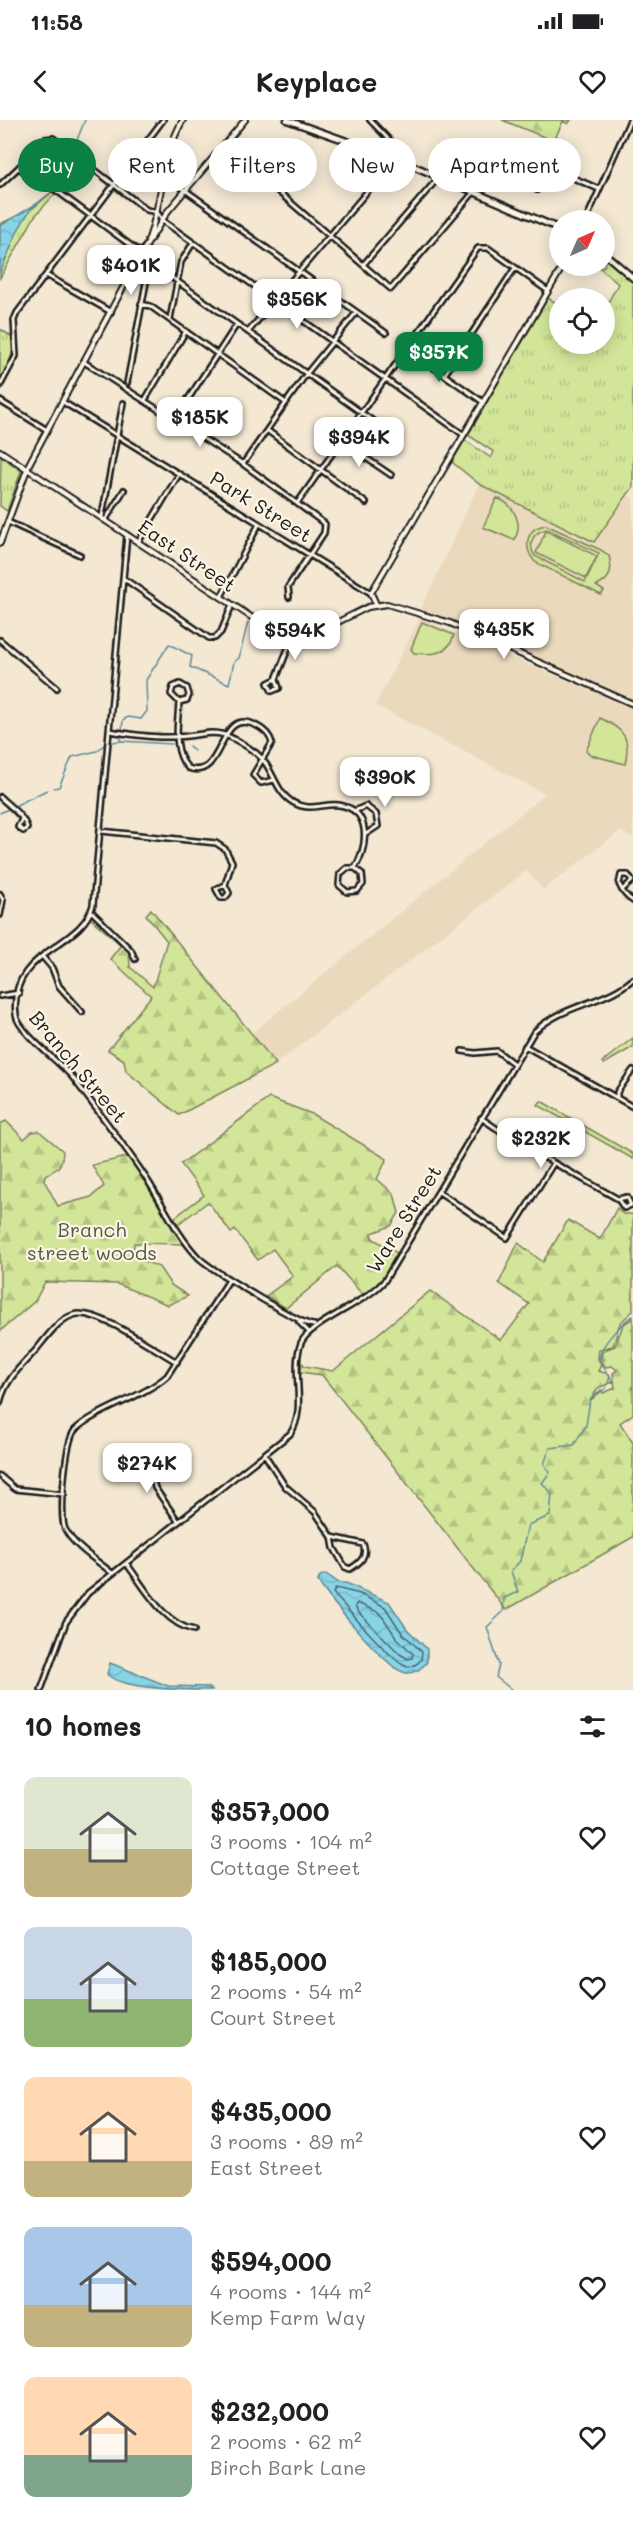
<!DOCTYPE html>
<meta charset="utf-8">
<style>
:root{--surface:#fff;--page:#f6f6f6;--text:#202124;--muted:#757577;--accent:#0b8043}
body{margin:0;font-family:Mali,sans-serif;background:var(--page);color:var(--text);height:100vh;display:flex;flex-direction:column;font-size:22px;white-space:nowrap}
*{box-sizing:border-box;margin:0}
p{font-size:20px;color:var(--muted)}
.icon{flex:none;width:33px;height:33px;fill:none;stroke:currentColor;stroke-width:2;stroke-linecap:round;stroke-linejoin:round}
.map{position:relative;height:1570px;overflow:hidden}
.sheet{display:flex;flex-direction:column;background:var(--surface);flex:1}
.sheet>*{flex:none}
.guide{position:absolute;left:18px;top:18px;width:597px;height:54px;display:flex;gap:12px}
.needle{width:39px;rotate:45deg}
.controls{position:absolute;left:549px;top:90px;display:grid;gap:12px}
.controls a{display:grid;place-items:center;width:66px;height:66px;border-radius:50%;background:var(--surface);box-shadow:0 3px 15px #0003;font-size:30px}
.price{position:absolute;translate:-50% -51px;padding:0 14px;border-radius:12px;background:#fff;color:#222;font-size:20px;line-height:39px;filter:drop-shadow(0 2px 3px #0008)}
.price::after{content:'';position:absolute;left:50%;top:36px;width:18px;height:14px;margin-left:-9px;background:inherit;clip-path:polygon(0 0,100% 0,50% 100%)}
.price.selected{background:var(--accent);color:#fff}
ul{padding:0;list-style:none}
li{display:flex;align-items:center;gap:18px;height:150px;padding:0 24px}
li span{display:grid;place-items:center;flex:none;width:168px;height:120px;border-radius:12px;color:#555}
li>.icon{margin-inline-start:auto}
span .icon{width:72px;height:72px;fill:#fffc;stroke-width:1}
li b{font-size:26px}
h2{display:flex;justify-content:space-between;align-items:center;height:72px;padding:0 24px;font-size:26px}
.chip{padding:0 21px;border-radius:27px;background:var(--surface);box-shadow:0 3px 15px #0003;font-size:21px;line-height:54px}
.chip.selected{background:var(--accent);color:#fff}
.status{display:flex;justify-content:space-between;align-items:center;height:42px;padding:0 30px;background:var(--surface);direction:ltr}
.status svg{height:16px;fill:currentColor}
header{display:flex;justify-content:space-between;align-items:center;height:78px;padding:0 24px;background:var(--surface);font-size:27px;font-weight:700}
.map>svg:first-child{display:block}
.built{fill:#ebd9bd}
.grass{fill:#d3e599;stroke:#78805a;stroke-width:1.5;fill-rule:evenodd}
.forest{fill:url(#forest-firs);stroke:#78805a;stroke-width:1.5}
.park{fill:url(#park-tufts);stroke:#78805a;stroke-width:1.5}
.water{fill:url(#water-waves);stroke:#5d8a96;stroke-width:1.5}
.lines{fill:none;stroke-linecap:round;stroke-linejoin:round}
.shore{stroke:#47666d;stroke-width:1.5}
.stream{stroke:#5d8a96;stroke-width:1.5}
.minor-casing{stroke:#1c1c1c;stroke-width:8}
.secondary-casing{stroke:#1c1c1c;stroke-width:8}
.primary-casing{stroke:#1c1c1c;stroke-width:9}
.minor{stroke:#fcf5e5;stroke-width:3}
.secondary{stroke:#fcf5e5;stroke-width:4}
.primary{stroke:#fcf5e5;stroke-width:4.5}
.labels{text-anchor:middle;stroke-width:4.5;stroke-linejoin:round;paint-order:stroke}
.street-label{font-size:20px;fill:#1c1c1c;stroke:#fcf5e5}
.park-label{font-size:20px;fill:#535842;stroke:#fcf5e5}
</style>
<div class="status"><b>11:58</b><svg viewBox="0 0 49 12"><path d="M0 12V9h3v3zM5 12V6h3v6zM10 12V3h3v9zM15 12V0h3v12zM26 1h20v11H26zM47 4h2v5h-2z"/></svg></div>
<header><svg class="icon" aria-label="back" viewBox="0 0 24 24"><path d="M15 5l-7 7 7 7"/></svg>Keyplace<svg class="icon" aria-label="heart" viewBox="0 0 24 24"><path d="M12 20l-8-8c-3-5 5-10 8-4 3-6 11-1 8 4z"/></svg></header>
<div class="map">
<svg width="633" height="1570" viewBox="0 0 633 1570">
<defs>
<pattern id="forest-firs" width="22" height="20" patternUnits="userSpaceOnUse" patternTransform="scale(1.5)"><rect width="22" height="20" fill="#d3e599"/><path d="M5 1l3.5 6h-7zM16 11l3.5 6h-7z" fill="#b5c483"/></pattern>
<pattern id="park-tufts" width="24" height="20" patternUnits="userSpaceOnUse" patternTransform="scale(1.5)"><rect width="24" height="20" fill="#d3e599"/><path d="M3 7l-1-3M5 7V3M7 7l1-3M15 17l-1-3M17 17v-4M19 17l1-3" fill="none" stroke="#b5c483"/></pattern>
<pattern id="water-waves" width="16" height="10" patternUnits="userSpaceOnUse" patternTransform="scale(1.5)"><rect width="16" height="10" fill="#88d4e7"/><path d="M0 5q4-4 8 0t8 0" fill="none" stroke="#75b5c6"/></pattern>
</defs>
<rect width="100%" height="100%" fill="#f4e8d3"/>
<filter id="ink" filterUnits="userSpaceOnUse"><feTurbulence type="fractalNoise" baseFrequency=".0167" numOctaves="2"/><feDisplacementMap in="SourceGraphic" scale="12" xChannelSelector="R" yChannelSelector="G"/><feConvolveMatrix kernelMatrix="1 2 1 2 8 2 1 2 1" color-interpolation-filters="sRGB"/></filter>
<g filter="url(#ink)">
<path class="built" d="M479,364L594,422L629,376L633,378V580L421,489Z
M420,498L633,589V718L620,711L543,770L526,751L276,944L252,913L545,674L375,585Z"/>
<path class="grass" d="M497,378C514,384 524,404 514,420L483,407Z
M546,405L601,430L609,436C613,450 610,461 596,466L604,471L601,475L535,442C523,428 525,408 546,405ZM547,409L599,433L585,462L535,436C527,423 533,412 547,409Z
M546,411L597,436L586,458L536,433Z
M422,502L454,515C449,535 431,535 414,533L411,529Z
M600,598C624,609 631,618 625,644L591,635L586,631Z"/>
<path class="forest" d="M502,0H571L568,4L563,1L554,21Z
M151,789L276,944L179,995L126,951L124,940L108,930L151,876L110,839L121,825L92,800L96,799L129,831L130,847L153,867L167,821L146,795Z
M633,918V927L604,944L602,942Z
M269,978L312,994L387,1039L377,1059L394,1074L399,1093L391,1106L372,1113V1118L397,1133L381,1162L363,1175L337,1146L286,1188L266,1176L293,1156L273,1129L258,1140L235,1110L231,1113L208,1082L178,1104L174,1098L204,1075L181,1044Z
M541,981L633,1034V1039L538,985Z
M6,1001L24,1019L32,1012L39,1011L63,1031C62,1046 59,1049 45,1055L44,1060L58,1086L91,1077L104,1066L92,1045L131,1036L188,1124L134,1123L133,1137L159,1147L171,1165L188,1176L168,1185L117,1164L45,1162L35,1181L0,1211V1004Z
M617,1088L623,1094H633V1191L620,1203L613,1226L599,1229L598,1238L601,1245L598,1251L609,1254L613,1262L598,1268L590,1281L601,1270L603,1273L615,1268L613,1253L617,1250L612,1246L605,1247L601,1237L602,1231L615,1226L623,1205L633,1198V1294L620,1303L633,1323V1417L506,1490L322,1255L301,1252L302,1243L305,1246L333,1251L430,1171L501,1220L529,1184L499,1163L518,1123L543,1142L568,1100L600,1119Z"/>
<path class="park" d="M52,72L55,74L35,96L0,158V104L33,88Z
M605,138L633,163V367L594,422L479,364L452,342L465,320L491,338L494,332L468,315L548,178L559,185L560,224H604L605,188L618,164L599,147L604,146Z
M0,209L14,218C14,234 8,246 0,260Z
M1,336L21,351L7,391L0,386Z"/>
<path class="water" d="M41,81L30,90L18,110L0,153V106Z
M326,1454L339,1463H346L389,1482L407,1509L427,1529V1542C421,1549 413,1556 403,1552C386,1547 328,1478 318,1461L320,1456Z
M110,1543L168,1566L207,1567L213,1570C187,1570 121,1570 107,1554Z"/>
<g class="lines">
<path class="shore" d="M336,1468L360,1474L385,1487L402,1513L422,1532L421,1540C417,1544 411,1549 405,1546C391,1541 345,1486 333,1473Z
M357,1483L380,1493L396,1517L413,1534L412,1538L408,1539L400,1534L358,1492L355,1486Z"/>
<path class="stream" d="M40,81L58,67L85,0
M122,610L123,600L128,597L141,599L147,591L146,560L169,524L192,536L190,547L229,564L234,542L239,538L248,502
M121,621L172,624
M112,622L121,621V616
M189,626L194,631
M54,668L59,667L72,637L97,631L105,624
M0,693L47,670
M512,1570L496,1557L499,1545L487,1507L503,1492L504,1478L518,1472L511,1451L520,1441L528,1405L550,1396L552,1373L542,1363L550,1352L544,1344L550,1328L574,1325L586,1305L590,1280L606,1268L610,1257C607,1252 602,1246 600,1240C597,1227 623,1202 633,1196"/>
<defs>
<path id="minor" d="M224,25L391,169L473,73
M137,34L164,53
M536,42L599,69
M18,48L45,19L53,18L147,90L157,92L163,101L464,315
M163,58L171,60L386,213
M0,65L18,48L22,50L57,71L141,133
M537,70L547,46
M586,100L630,0
M150,142L387,311
M363,145L439,57
M46,155L111,192
M141,184L150,186L286,283
M170,199L181,142L193,123
M248,212L393,41L396,27L370,0
M406,228L483,282
M84,242L243,344L325,404L324,413L288,467L289,477
M445,254L515,148
M127,263L151,136L145,127
M0,266L16,236L14,200L17,193L163,0
M145,280L186,211
M0,281L47,310
M63,282L371,473
M175,299L237,204
M268,311L366,383
M341,321L391,355
M243,344L307,253L356,193
M298,382L478,128H488L548,171
M102,396L123,283
M106,399L124,370
M8,402L80,435
M127,415L93,785C81,829 8,830 16,895C18,912 61,943 73,958C99,992 125,1026 148,1061C164,1086 177,1115 198,1137C210,1149 303,1206 314,1205
M139,421L179,354
M123,458L209,518H215L221,512L232,485
M221,477L259,404
M0,520L57,568
M276,559L279,568L272,571L268,563L276,559L291,521
M179,582L187,580L189,575L187,568L180,564L173,567L171,574L179,582C178,603 172,632 188,648C226,662 216,584 257,606C265,610 270,615 272,623L253,655L261,663L274,660
M110,611C128,614 147,617 165,617C213,618 210,600 256,633C274,647 274,672 294,683C310,692 323,683 339,685C373,690 367,727 355,748H347L340,754L339,765L347,772L357,771L363,764L362,754L355,748
M0,677C8,685 25,697 27,708L23,711L18,707L22,699
M354,691L366,686L376,694L378,706L366,714
M101,711L216,723L225,729L232,742L225,765L216,769L221,778H225L229,773L225,765
M622,770L632,761L628,755H621L619,764C622,771 626,777 633,781
M0,774L3,780L0,795
M91,791L131,830L135,839
M42,836L52,848L59,866L82,892
M0,876L19,873
M525,926L633,987
M462,931L475,933L497,931L514,944
M617,977V972L633,950
M481,998L515,1021L618,1079L627,1077L631,1085L624,1088L618,1079
M439,1072L507,1118L553,1044
M299,1202L308,1211
M0,1283C5,1260 21,1246 36,1230C46,1218 58,1200 73,1195C96,1187 155,1230 177,1242
M146,1333L155,1368L178,1401
M265,1335L285,1366L315,1392L332,1417L334,1428L345,1447L350,1449C360,1443 368,1436 363,1424L332,1417
M0,1356L15,1369L64,1374
M126,1443C144,1466 163,1504 194,1510
M112,1453C97,1440 75,1428 65,1409C59,1397 65,1320 75,1310C97,1289 142,1278 167,1256L229,1160
M41,1570L66,1502L88,1473L290,1314C308,1289 290,1251 301,1223C309,1203 367,1183 385,1160L534,912C563,884 605,884 633,859"/>
<path id="secondary" d="M148,121C163,81 161,37 183,0
M0,331L286,520H302L368,487L387,484L450,503L633,584
M0,423L29,344L141,134L168,91L245,0
M376,484L371,473L563,146"/>
<path id="primary" d="M287,0L395,38L560,109
M604,133L633,158"/>
</defs>
<use href="#minor" class="minor-casing"/>
<use href="#secondary" class="secondary-casing"/>
<use href="#primary" class="primary-casing"/>
<use href="#minor" class="minor"/>
<use href="#secondary" class="secondary"/>
<use href="#primary" class="primary"/>
</g>
</g>
<g class="labels">
<g class="street-label">
<text transform="translate(261 387) rotate(32)" y="7">Park Street</text>
<text transform="translate(187 436) rotate(34)" y="7">East Street</text>
<text transform="translate(78 947) rotate(50)" y="7">Branch Street</text>
<text transform="translate(404 1099) rotate(-58)" y="7">Ware Street</text>
</g>
<g class="park-label">
<text x="92" y="1117">Branch<tspan x="92" dy="23">street woods</tspan></text>
</g>
</g>
</svg>
<div class="controls">
<a><svg class="needle" viewBox="-14 -14 28 28"><path d="M0-13l5 13h-10z" fill="#e53935"/><path d="M0 13l5-13h-10z" fill="#757577"/></svg></a>
<a><svg class="icon" aria-label="locate" viewBox="0 0 24 24"><circle cx="12" cy="12" r="6"/><path d="M12 2v4M12 18v4M2 12h4M18 12h4"/></svg></a>
</div>
<b class="price" style="left:131px;top:176px">$401K</b>
<b class="price" style="left:297px;top:210px">$356K</b>
<b class="price selected" style="left:439px;top:263px">$357K</b>
<b class="price" style="left:200px;top:328px">$185K</b>
<b class="price" style="left:359px;top:348px">$394K</b>
<b class="price" style="left:504px;top:540px">$435K</b>
<b class="price" style="left:295px;top:541px">$594K</b>
<b class="price" style="left:385px;top:688px">$390K</b>
<b class="price" style="left:541px;top:1049px">$232K</b>
<b class="price" style="left:147px;top:1374px">$274K</b>
<div class="guide">
<a class="chip selected">Buy</a>
<a class="chip">Rent</a>
<a class="chip">Filters</a>
<a class="chip">New</a>
<a class="chip">Apartment</a>
</div>
</div>
<section class="sheet">
<h2>10 homes<svg class="icon" aria-label="filters" viewBox="0 0 24 24"><path d="M4 7h16M4 17h16"/><circle cx="9" cy="7" r="2"/><circle cx="15" cy="17" r="2"/></svg></h2>
<ul>
<li><span style="background:linear-gradient(#dfe7d0 60%,#c2b280 0)"><svg class="icon" aria-label="home" viewBox="0 0 24 24"><path d="M3 11l9-7 9 7M6 9v11h12V9"/></svg></span><div><b>$357,000</b><p>3 rooms · 104 m²</p><p>Cottage Street</p></div><svg class="icon" aria-label="heart" viewBox="0 0 24 24"><path d="M12 20l-8-8c-3-5 5-10 8-4 3-6 11-1 8 4z"/></svg></li>
<li><span style="background:linear-gradient(#c9d6e8 60%,#8fb573 0)"><svg class="icon" aria-label="home" viewBox="0 0 24 24"><path d="M3 11l9-7 9 7M6 9v11h12V9"/></svg></span><div><b>$185,000</b><p>2 rooms · 54 m²</p><p>Court Street</p></div><svg class="icon" aria-label="heart" viewBox="0 0 24 24"><path d="M12 20l-8-8c-3-5 5-10 8-4 3-6 11-1 8 4z"/></svg></li>
<li><span style="background:linear-gradient(#ffd9b3 70%,#c2b280 0)"><svg class="icon" aria-label="home" viewBox="0 0 24 24"><path d="M3 11l9-7 9 7M6 9v11h12V9"/></svg></span><div><b>$435,000</b><p>3 rooms · 89 m²</p><p>East Street</p></div><svg class="icon" aria-label="heart" viewBox="0 0 24 24"><path d="M12 20l-8-8c-3-5 5-10 8-4 3-6 11-1 8 4z"/></svg></li>
<li><span style="background:linear-gradient(#a9c7e8 65%,#c2b280 0)"><svg class="icon" aria-label="home" viewBox="0 0 24 24"><path d="M3 11l9-7 9 7M6 9v11h12V9"/></svg></span><div><b>$594,000</b><p>4 rooms · 144 m²</p><p>Kemp Farm Way</p></div><svg class="icon" aria-label="heart" viewBox="0 0 24 24"><path d="M12 20l-8-8c-3-5 5-10 8-4 3-6 11-1 8 4z"/></svg></li>
<li><span style="background:linear-gradient(#ffd9b3 65%,#7fa58c 0)"><svg class="icon" aria-label="home" viewBox="0 0 24 24"><path d="M3 11l9-7 9 7M6 9v11h12V9"/></svg></span><div><b>$232,000</b><p>2 rooms · 62 m²</p><p>Birch Bark Lane</p></div><svg class="icon" aria-label="heart" viewBox="0 0 24 24"><path d="M12 20l-8-8c-3-5 5-10 8-4 3-6 11-1 8 4z"/></svg></li>
</ul>
</section>
